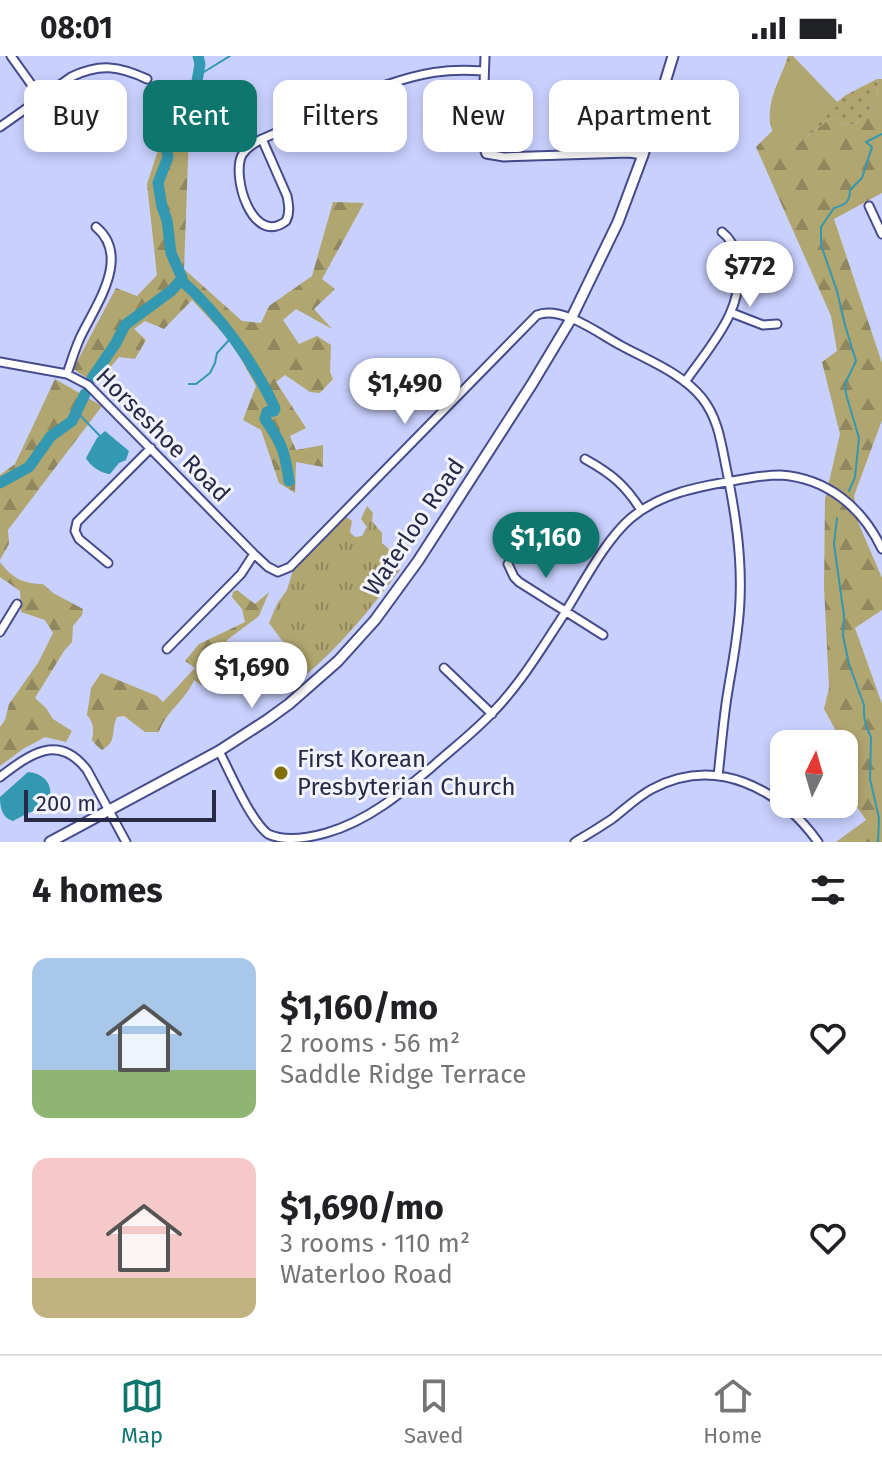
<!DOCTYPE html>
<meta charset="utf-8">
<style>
:root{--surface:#fff;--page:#f2f2f2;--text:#202124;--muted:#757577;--line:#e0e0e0;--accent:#0f766e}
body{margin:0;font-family:"Fira Sans",sans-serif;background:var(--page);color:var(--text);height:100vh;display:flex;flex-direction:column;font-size:30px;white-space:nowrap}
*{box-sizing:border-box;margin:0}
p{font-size:26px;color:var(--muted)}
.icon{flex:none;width:44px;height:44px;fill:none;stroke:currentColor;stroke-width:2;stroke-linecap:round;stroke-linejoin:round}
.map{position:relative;height:786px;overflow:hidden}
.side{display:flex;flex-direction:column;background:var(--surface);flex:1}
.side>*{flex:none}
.banner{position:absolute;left:24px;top:24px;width:834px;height:72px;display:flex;gap:16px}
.needle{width:52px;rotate:5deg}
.tools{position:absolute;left:770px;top:674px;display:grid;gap:16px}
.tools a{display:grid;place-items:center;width:88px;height:88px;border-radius:16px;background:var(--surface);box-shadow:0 4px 12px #0003;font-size:40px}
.scale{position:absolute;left:24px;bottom:20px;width:192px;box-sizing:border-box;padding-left:8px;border:4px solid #272a47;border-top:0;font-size:22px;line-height:28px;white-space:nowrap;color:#272a47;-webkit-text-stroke:6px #f2f3fb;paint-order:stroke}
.price{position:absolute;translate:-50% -68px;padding:0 18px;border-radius:28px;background:#fff;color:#222;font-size:26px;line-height:52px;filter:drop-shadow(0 2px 4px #0008)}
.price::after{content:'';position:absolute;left:50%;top:48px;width:24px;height:18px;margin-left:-12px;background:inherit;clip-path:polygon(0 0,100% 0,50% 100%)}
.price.current{background:var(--accent);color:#fff}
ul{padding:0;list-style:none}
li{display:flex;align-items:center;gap:24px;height:200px;padding:0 32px}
li span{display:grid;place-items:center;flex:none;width:224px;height:160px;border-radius:16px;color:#555}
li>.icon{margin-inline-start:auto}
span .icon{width:96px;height:96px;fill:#fffc;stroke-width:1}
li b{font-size:34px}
h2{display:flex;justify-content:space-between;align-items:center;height:96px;padding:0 32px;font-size:34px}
.tag{padding:0 28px;border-radius:16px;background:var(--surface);box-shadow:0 4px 12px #0003;font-size:28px;line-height:72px}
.tag.current{background:var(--accent);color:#fff}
.status{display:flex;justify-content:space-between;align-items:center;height:56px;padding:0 40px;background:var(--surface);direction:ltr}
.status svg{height:22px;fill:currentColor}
.tabs{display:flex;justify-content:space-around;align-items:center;height:112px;border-top:2px solid var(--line);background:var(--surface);font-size:22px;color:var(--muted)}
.tabs a{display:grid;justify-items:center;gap:4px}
.tabs .current{color:var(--accent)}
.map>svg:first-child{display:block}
.grass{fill:url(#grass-tufts)}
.forest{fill:url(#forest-firs)}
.park{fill:url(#park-dots)}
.pitch{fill:#b1a570}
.water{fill:#3398b1}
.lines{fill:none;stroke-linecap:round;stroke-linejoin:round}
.stream{stroke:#3398b1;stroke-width:2}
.river{stroke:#3398b1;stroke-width:11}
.minor-casing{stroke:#454b8c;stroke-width:11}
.major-casing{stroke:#454b8c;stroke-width:13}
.minor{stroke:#fff;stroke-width:7}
.major{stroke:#fff;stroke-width:9}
.poi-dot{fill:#816f0d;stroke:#f2f3fb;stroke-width:3}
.labels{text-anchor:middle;stroke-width:6;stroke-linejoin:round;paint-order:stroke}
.street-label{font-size:24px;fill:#272a47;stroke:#f2f3fb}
.poi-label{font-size:24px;fill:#272a47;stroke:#f2f3fb;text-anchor:start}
</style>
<div class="status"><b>08:01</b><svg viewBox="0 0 49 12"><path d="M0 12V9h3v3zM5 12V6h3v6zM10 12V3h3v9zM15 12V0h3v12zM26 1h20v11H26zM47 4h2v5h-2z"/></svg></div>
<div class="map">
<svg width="882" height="786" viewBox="0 0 882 786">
<defs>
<pattern id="grass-tufts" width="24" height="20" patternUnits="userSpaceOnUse" patternTransform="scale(2)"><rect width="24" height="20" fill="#b1a570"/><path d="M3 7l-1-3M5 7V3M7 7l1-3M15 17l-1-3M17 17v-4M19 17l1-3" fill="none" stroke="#90875e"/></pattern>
<pattern id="forest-firs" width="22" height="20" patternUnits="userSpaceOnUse" patternTransform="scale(2)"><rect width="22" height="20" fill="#b1a570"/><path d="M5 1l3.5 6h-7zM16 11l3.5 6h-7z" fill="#90875e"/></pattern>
<pattern id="park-dots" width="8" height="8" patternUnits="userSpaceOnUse" patternTransform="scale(2)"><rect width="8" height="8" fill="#b1a570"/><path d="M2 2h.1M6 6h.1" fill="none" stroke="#90875e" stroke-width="1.8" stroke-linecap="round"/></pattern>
</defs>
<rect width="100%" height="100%" fill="#c8d0fd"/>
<path class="grass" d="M367,450L373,457L372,465L382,477V487L392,496L390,504L400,514C371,552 343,587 307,618L269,567L277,548L287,534L293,514L345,460L352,465L350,476L355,481L362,480L367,471L361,463Z"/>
<path class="forest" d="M877,23H882V137L834,163L882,307V364L854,440L858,466L882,522V554L855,572L882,648V786H836L866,764L844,732V688H840L841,684L824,653L829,632L824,531L825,443L840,378L822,306L837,295L831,260L756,91L773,74L777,80L796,89L831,62C837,63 842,69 849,69C866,68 882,38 877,23Z
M167,67L189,77L184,213L242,265L261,267L269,250L312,220L333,146L364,147L322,223L335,233L314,253L332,273L296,253L283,264L299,288L317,280L331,289L330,316L333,323L320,337L310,336L285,319L276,326L306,372L290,380L296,394L323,389V411L296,406L295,437L279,427L261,374L243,364L256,330L232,287L192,244L164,273L145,265L134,273L146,284L135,303L119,301L96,328L73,313L116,232L137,240L157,219L147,128Z
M55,323L102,350L8,474L9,488L0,504V419L15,408Z
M0,506C12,522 23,528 43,528L53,537L83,553L82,559L73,570L72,586L64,595L35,642L46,652L53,663L72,675L66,686L45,681L23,693L0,710V671L5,664L9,648L38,607L53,577L45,564L21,556L20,535L0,521Z
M237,534L255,548L269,536L259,560L227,584L226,592L228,598L214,607L207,626L201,629L194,624C186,644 166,655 159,676H145L124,660L117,661C110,676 118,685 102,694L96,689L92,684C94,673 94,668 87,659L91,632L101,617L157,640L163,646L195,612L185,605L199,588L245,566L242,553L232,541L233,536Z"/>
<path class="park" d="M788,0H793L837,46L846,39L877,23C882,38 866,68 849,69C842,69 837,63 831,62L796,89C747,81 780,27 788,0Z"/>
<path class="pitch" d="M793,1L837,46V50L796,89C751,81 774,24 793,1Z"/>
<path class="water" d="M105,375L129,395L126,404L119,407L110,418C102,418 89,409 86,402L97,382Z
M28,716C49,718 55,734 47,751L28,757L13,765C2,762 0,751 0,741Z"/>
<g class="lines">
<path class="stream" d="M199,19L230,0
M189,328H196L210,317L215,307L217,297L232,281
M77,356L100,380
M849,435L855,421L859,382L846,338L845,328L856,305L845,269L837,235L821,189V171L834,152C845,149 850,146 850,134L862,122L872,91L866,86L882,78
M837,462L834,488L844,560L843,580L849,608L864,649V659L866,670L871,681L870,723L879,762L878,786"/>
<path class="river" d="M181,224C220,259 253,305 275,352L274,355L267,356L265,363C282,387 285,396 289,425
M92,322L116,287L125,269L171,235L181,224L182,222L171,197L167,164L162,151L158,127L168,101L166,90L169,75L175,69L196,31L200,8L198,0
M0,427L29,411L51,380L72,365L85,338"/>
<defs>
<path id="minor" d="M11,0L41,42
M485,0L482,87L486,98L504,101L629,97L643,99
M0,71L71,21C100,7 119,10 147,23
M262,83L287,140C289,150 290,157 286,165C253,191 231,121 242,99C247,91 254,87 262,83L386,29C421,17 447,12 483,15
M869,150L882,178
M732,257L763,269L777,268
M0,306L67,318L88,329L254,498L268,511L278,516L290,511L537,259C561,249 598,277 620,289C647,304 682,317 702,342C718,362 721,386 726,411C735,455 742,498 740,544C739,577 732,609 727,641C723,667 721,694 718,720
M67,318C71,306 75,293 80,282C95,250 132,201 96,171
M685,326C712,287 747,252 737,202C735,191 731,183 722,176
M585,403C612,418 625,429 641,454
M108,507L79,483L75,475L77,466L151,392
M508,508L514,521L519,526L603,579
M0,576L17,548
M167,593L241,518L254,498
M444,612L492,658
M219,695C230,716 250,764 268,778C285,786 308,782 326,777C368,765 400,738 433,710C452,693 473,677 491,658C518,631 538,598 559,566C580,534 603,486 631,462C660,438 696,431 732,425C748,422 764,419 780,419C827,422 862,451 882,493
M0,721C29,699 58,676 87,714L126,786
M575,786C587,779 600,771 612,763C625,753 637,741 652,733C716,699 779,732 818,786"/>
<path id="major" d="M50,786L219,695L267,664L289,648L338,605L375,564L418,505L532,328L571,263L618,166L643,99L673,0"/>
</defs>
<use href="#minor" class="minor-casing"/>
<use href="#major" class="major-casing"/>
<use href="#minor" class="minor"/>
<use href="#major" class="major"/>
</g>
<circle class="poi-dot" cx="281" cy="717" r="8"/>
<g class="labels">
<g class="street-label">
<text transform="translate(163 379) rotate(45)" y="8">Horseshoe Road</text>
<text transform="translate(414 471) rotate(-56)" y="8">Waterloo Road</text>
</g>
<g class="poi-label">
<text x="297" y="711">First Korean<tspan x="297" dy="28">Presbyterian Church</tspan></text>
</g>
</g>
</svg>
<div class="tools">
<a><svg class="needle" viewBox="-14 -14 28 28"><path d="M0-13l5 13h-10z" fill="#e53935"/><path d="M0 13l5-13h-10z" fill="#757577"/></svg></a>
</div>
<div class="scale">200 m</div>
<b class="price" style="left:750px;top:253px">$772</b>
<b class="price" style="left:405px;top:370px">$1,490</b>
<b class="price current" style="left:546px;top:524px">$1,160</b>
<b class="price" style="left:252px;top:654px">$1,690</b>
<div class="banner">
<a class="tag">Buy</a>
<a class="tag current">Rent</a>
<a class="tag">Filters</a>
<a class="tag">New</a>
<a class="tag">Apartment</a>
</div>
</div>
<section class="side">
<h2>4 homes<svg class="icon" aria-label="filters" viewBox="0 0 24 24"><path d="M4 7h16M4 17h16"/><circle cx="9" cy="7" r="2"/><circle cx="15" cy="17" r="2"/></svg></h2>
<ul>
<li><span style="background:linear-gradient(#a9c7e8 70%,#8fb573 0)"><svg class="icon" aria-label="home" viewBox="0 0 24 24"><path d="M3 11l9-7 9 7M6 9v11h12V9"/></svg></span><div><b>$1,160/mo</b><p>2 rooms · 56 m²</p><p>Saddle Ridge Terrace</p></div><svg class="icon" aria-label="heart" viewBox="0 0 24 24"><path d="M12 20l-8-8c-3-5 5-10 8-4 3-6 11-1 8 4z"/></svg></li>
<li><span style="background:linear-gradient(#f6c9c9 75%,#c2b280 0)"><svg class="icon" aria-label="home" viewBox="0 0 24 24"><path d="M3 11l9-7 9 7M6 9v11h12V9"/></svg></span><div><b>$1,690/mo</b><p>3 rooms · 110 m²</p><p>Waterloo Road</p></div><svg class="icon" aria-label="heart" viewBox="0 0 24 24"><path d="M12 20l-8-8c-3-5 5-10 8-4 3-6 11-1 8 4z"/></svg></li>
</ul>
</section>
<nav class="tabs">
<a class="current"><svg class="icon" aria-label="map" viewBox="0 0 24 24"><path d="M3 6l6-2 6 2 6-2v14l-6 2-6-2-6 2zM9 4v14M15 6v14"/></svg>Map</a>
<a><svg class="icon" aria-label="saved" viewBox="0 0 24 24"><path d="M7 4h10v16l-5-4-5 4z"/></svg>Saved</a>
<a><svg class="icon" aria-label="home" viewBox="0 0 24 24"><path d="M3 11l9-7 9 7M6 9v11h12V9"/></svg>Home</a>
</nav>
